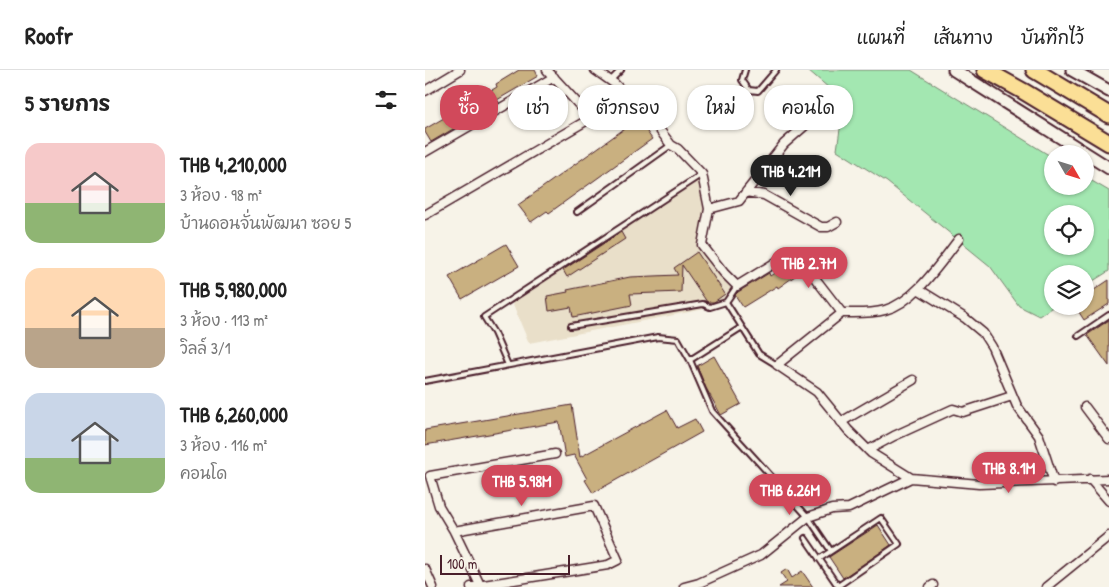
<!DOCTYPE html>
<html lang="th">
<meta charset="utf-8">
<style>
:root{--surface:#fff;--page:#f6f6f6;--text:#222;--muted:#767676;--line:#e0e0e0;--accent:#d1495b}
body{margin:0;font-family:"Patrick Hand","Playpen Sans Thai",sans-serif;background:var(--page);color:var(--text);height:100vh;display:flex;flex-direction:column;font-size:19px;white-space:nowrap}
*{box-sizing:border-box;margin:0}
p{font-size:16px;color:var(--muted)}
.icon{flex:none;width:28px;height:28px;fill:none;stroke:currentColor;stroke-width:2;stroke-linecap:round;stroke-linejoin:round}
.map{position:relative;flex:1;overflow:hidden}
.sheet{display:flex;flex-direction:column;background:var(--surface);width:425px}
.sheet>*{flex:none}
.banner{position:absolute;left:15px;top:15px;width:475px;height:45px;display:flex;gap:10px}
.needle{width:32px;rotate:129deg}
.fabs{position:absolute;left:619px;top:75px;display:grid;gap:10px}
.fabs a{display:grid;place-items:center;width:50px;height:50px;border-radius:50%;background:var(--surface);box-shadow:0 1px 4px #0004;font-size:25px}
.scale{position:absolute;left:15px;bottom:12px;width:130px;box-sizing:border-box;padding-left:5px;border:2px solid #4a1f2b;border-top:0;font-size:14px;line-height:18px;white-space:nowrap;color:#4a1f2b;-webkit-text-stroke:4px #f7f3e8;paint-order:stroke}
.price{position:absolute;translate:-50% -42px;padding:0 11px;border-radius:18px;background:var(--accent);color:#fff;font-size:16px;line-height:32px;filter:drop-shadow(0 1px 2px #0008)}
.price::after{content:'';position:absolute;left:50%;top:30px;width:15px;height:11px;margin-left:-8px;background:inherit;clip-path:polygon(0 0,100% 0,50% 100%)}
.price.on{background:#222;color:#fff}
ul{padding:0;list-style:none}
li{display:flex;align-items:center;gap:15px;height:125px;padding:0 25px}
li span{display:grid;place-items:center;flex:none;width:140px;height:100px;border-radius:15px;color:#555}
li>.icon{margin-inline-start:auto}
span .icon{width:60px;height:60px;fill:#fffc;stroke-width:1}
li b{font-size:21px}
h2{display:flex;justify-content:space-between;align-items:center;height:60px;padding:0 25px;font-size:21px}
.chip{padding:0 18px;border-radius:20px;background:var(--surface);box-shadow:0 1px 4px #0004;font-size:18px;line-height:45px}
.chip.on{background:var(--accent);color:#fff}
header{display:flex;align-items:center;gap:30px;box-sizing:border-box;height:70px;padding:0 25px;background:var(--surface);border-bottom:1px solid var(--line)}
header strong{font-size:24px}
nav{display:flex;gap:28px;margin-inline-start:auto;font-size:18px}
main{display:flex;flex:1;min-height:0}
.map>svg:first-child{display:block}
.built{fill:#e9dfc9}
.green{fill:#a3e7b1;stroke:#76836e;fill-rule:evenodd}
.building{fill:#c9b080;stroke:#4a1f2b}
.lines{fill:none;stroke-linecap:round;stroke-linejoin:round}
.lane-casing{stroke:#4a1f2b;stroke-width:8}
.street-casing{stroke:#4a1f2b;stroke-width:11}
.secondary-casing{stroke:#4a1f2b;stroke-width:15}
.highway-casing{stroke:#4a1f2b;stroke-width:19}
.lane{stroke:#f7f3e8;stroke-width:4}
.street{stroke:#f7f3e8;stroke-width:8}
.secondary{stroke:#f7f3e8;stroke-width:11}
.highway{stroke:#fbdf96;stroke-width:15}
</style>
<header>
<strong>Roofr</strong>
<nav><a>แผนที่</a><a>เส้นทาง</a><a>บันทึกไว้</a></nav>
</header>
<main>
<section class="sheet">
<h2>5 รายการ<svg class="icon" aria-label="filters" viewBox="0 0 24 24"><path d="M4 7h16M4 17h16"/><circle cx="9" cy="7" r="2"/><circle cx="15" cy="17" r="2"/></svg></h2>
<ul>
<li><span style="background:linear-gradient(#f6c9c9 60%,#8fb573 0)"><svg class="icon" aria-label="home" viewBox="0 0 24 24"><path d="M3 11l9-7 9 7M6 9v11h12V9"/></svg></span><div><b>THB 4,210,000</b><p>3 ห้อง · 98 m²</p><p>บ้านดอนจั่นพัฒนา ซอย 5</p></div></li>
<li><span style="background:linear-gradient(#ffd9b3 60%,#b9a48a 0)"><svg class="icon" aria-label="home" viewBox="0 0 24 24"><path d="M3 11l9-7 9 7M6 9v11h12V9"/></svg></span><div><b>THB 5,980,000</b><p>3 ห้อง · 113 m²</p><p>วิลล์ 3/1</p></div></li>
<li><span style="background:linear-gradient(#c9d6e8 65%,#8fb573 0)"><svg class="icon" aria-label="home" viewBox="0 0 24 24"><path d="M3 11l9-7 9 7M6 9v11h12V9"/></svg></span><div><b>THB 6,260,000</b><p>3 ห้อง · 116 m²</p><p>คอนโด</p></div></li>
</ul>
</section>
<div class="map">
<svg width="684" height="517" viewBox="0 0 684 517">
<rect width="100%" height="100%" fill="#f7f3e8"/>
<filter id="ink" filterUnits="userSpaceOnUse"><feTurbulence type="fractalNoise" baseFrequency=".02" numOctaves="2"/><feDisplacementMap in="SourceGraphic" scale="10" xChannelSelector="R" yChannelSelector="G"/><feConvolveMatrix kernelMatrix="1 2 1 2 8 2 1 2 1" color-interpolation-filters="sRGB"/></filter>
<g filter="url(#ink)">
<path class="built" d="M280,101L281,139L273,174L308,221L285,238L104,273L85,228Z"/>
<path class="green" d="M383,0H486L627,87L628,116H660V107L684,121V201L660,216V204H628V236H629L614,246L594,236L565,196L462,112L412,80L419,31ZM628,144H660V176H628Z"/>
<path class="building" d="M94,0H110L113,6L72,30L74,32L6,72L0,62V59L72,17L71,14Z
M128,20L136,33L100,53L93,40Z
M213,49L227,69L124,143L122,141L106,152L93,135Z
M196,162L200,169L142,207L138,200Z
M81,174L94,196L37,229L24,207Z
M272,182L300,224L289,232H282L257,195L256,222L205,224L207,235L148,247L146,237L124,241L122,226L143,222L142,220L205,207L253,205L249,198Z
M369,190L377,201L353,218L352,216L318,237L310,225L313,222L344,203L345,206Z
M684,210V234L659,250L650,236H660V226Z
M684,250V296L662,265Z
M289,286L316,334L296,345L281,318L272,296Z
M147,335L155,387L242,340L252,358L270,349L277,362L168,423L160,410L162,409L149,385L140,387L134,352L0,375V360Z
M453,455L466,475L418,508L404,487Z
M362,499L367,508L377,501L388,517H354L362,512L356,503Z"/>
<g class="lines">
<defs>
<path id="lane" d="M320,0L317,10L324,20L333,21L351,0
M185,11L196,0
M152,142L246,75
M301,232L312,216
M146,256L278,234L285,237L301,232L334,284L352,295
M653,266L684,245
M265,290L317,257
M83,295L69,263L59,247L277,104
M0,311L233,267L253,269L265,290L287,341L383,447L406,481
M380,468L413,516L474,474L456,448L394,489"/>
<path id="street" d="M170,0L190,14L234,59L246,75L253,79L277,104L284,139L277,175L299,203L312,216L369,181L417,243
M0,21L35,0
M166,48L191,27
M0,82L129,7
M321,122L339,125L396,157H403L412,152
M284,139L314,131L359,74L407,32
M0,145L166,48L122,0
M493,219L540,248L558,263L567,277L592,336L614,366L629,412
M417,243L352,295L392,322L423,360L446,383L486,408L554,414L684,409
M417,243C431,243 446,244 460,240C490,232 515,193 534,169
M660,337L684,369
M416,352L488,310
M443,380L469,366L528,339L538,342L587,326
M665,409L684,431
M29,461L169,436L193,490L183,495L46,517
M0,499L8,517
M55,515L29,461L14,436L5,406L130,384
M259,517L274,513L336,485L383,447L407,439L424,438L486,408
M505,517L508,515
M621,517L684,466"/>
<path id="secondary" d="M529,0L684,98
M647,0L684,21"/>
<path id="highway" d="M560,0L598,21L684,73
M609,0L684,45"/>
</defs>
<use href="#lane" class="lane-casing"/>
<use href="#street" class="street-casing"/>
<use href="#secondary" class="secondary-casing"/>
<use href="#highway" class="highway-casing"/>
<use href="#lane" class="lane"/>
<use href="#street" class="street"/>
<use href="#secondary" class="secondary"/>
<use href="#highway" class="highway"/>
</g>
</g>
</svg>
<div class="fabs">
<a><svg class="needle" viewBox="-14 -14 28 28"><path d="M0-13l5 13h-10z" fill="#e53935"/><path d="M0 13l5-13h-10z" fill="#767676"/></svg></a>
<a><svg class="icon" aria-label="locate" viewBox="0 0 24 24"><circle cx="12" cy="12" r="6"/><path d="M12 2v4M12 18v4M2 12h4M18 12h4"/></svg></a>
<a><svg class="icon" aria-label="layers" viewBox="0 0 24 24"><path d="M12 4l9 5-9 5-9-5zM3 14l9 5 9-5"/></svg></a>
</div>
<div class="scale">100 m</div>
<b class="price on" style="left:366px;top:127px">THB 4.21M</b>
<b class="price" style="left:384px;top:219px">THB 2.7M</b>
<b class="price" style="left:584px;top:424px">THB 8.1M</b>
<b class="price" style="left:97px;top:437px">THB 5.98M</b>
<b class="price" style="left:365px;top:446px">THB 6.26M</b>
<div class="banner">
<a class="chip on">ซื้อ</a>
<a class="chip">เช่า</a>
<a class="chip">ตัวกรอง</a>
<a class="chip">ใหม่</a>
<a class="chip">คอนโด</a>
</div>
</div>
</main>
